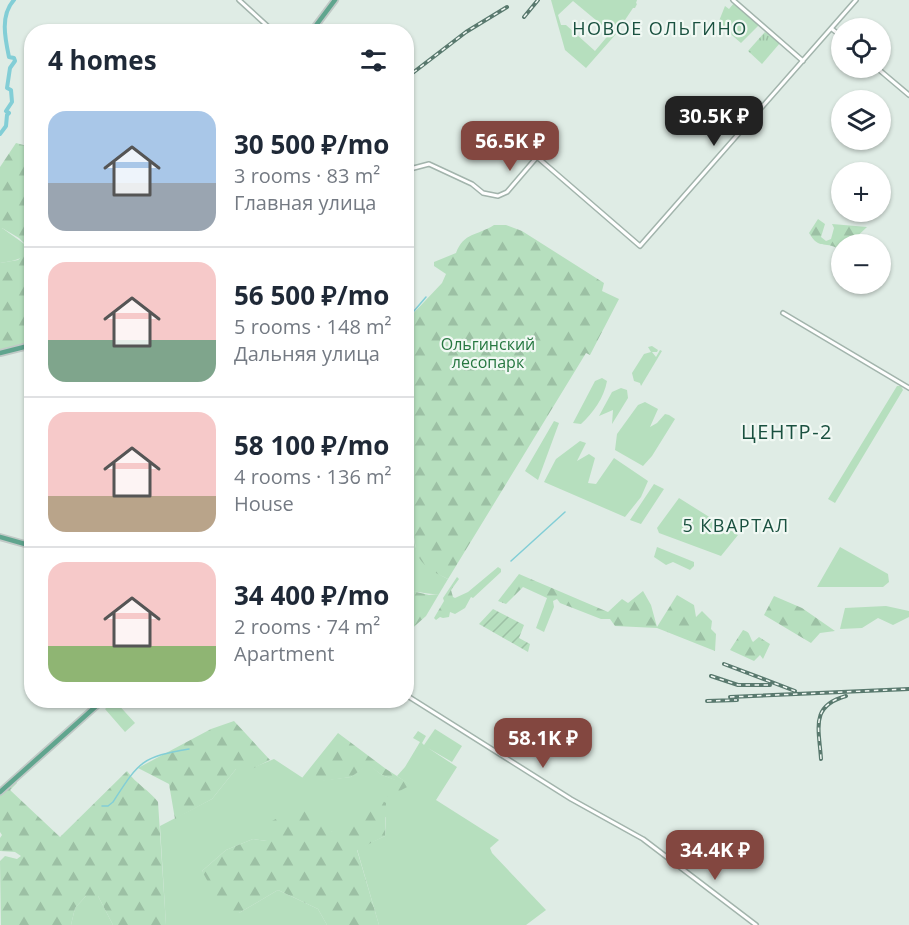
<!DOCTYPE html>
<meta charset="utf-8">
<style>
:root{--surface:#fff;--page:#f6f6f7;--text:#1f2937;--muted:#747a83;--line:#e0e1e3;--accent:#834740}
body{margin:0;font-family:"Open Sans",sans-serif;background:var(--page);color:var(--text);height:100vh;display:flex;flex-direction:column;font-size:22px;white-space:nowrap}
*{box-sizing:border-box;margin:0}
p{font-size:20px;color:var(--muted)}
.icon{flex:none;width:33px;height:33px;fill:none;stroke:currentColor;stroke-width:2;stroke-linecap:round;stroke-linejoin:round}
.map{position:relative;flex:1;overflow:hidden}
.side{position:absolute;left:24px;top:24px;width:390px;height:684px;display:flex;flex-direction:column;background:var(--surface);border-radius:24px;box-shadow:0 2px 4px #0004}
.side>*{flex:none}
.fabs{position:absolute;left:831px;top:18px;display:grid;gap:12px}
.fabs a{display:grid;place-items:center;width:60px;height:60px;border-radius:50%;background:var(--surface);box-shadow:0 2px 4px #0004;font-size:30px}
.price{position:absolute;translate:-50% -51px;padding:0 14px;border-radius:12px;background:var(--accent);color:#fff;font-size:20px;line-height:39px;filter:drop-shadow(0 2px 3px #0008)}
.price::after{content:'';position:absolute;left:50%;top:36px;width:18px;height:14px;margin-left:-9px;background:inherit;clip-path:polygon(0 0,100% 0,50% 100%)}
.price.on{background:#222;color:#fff}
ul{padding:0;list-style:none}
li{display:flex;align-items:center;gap:18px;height:150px;padding:0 24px}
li+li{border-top:2px solid var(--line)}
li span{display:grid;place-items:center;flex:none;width:168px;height:120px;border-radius:18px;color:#555}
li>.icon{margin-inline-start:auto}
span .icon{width:72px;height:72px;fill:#fffc;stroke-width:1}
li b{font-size:26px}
h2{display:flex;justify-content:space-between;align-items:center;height:72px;padding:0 24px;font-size:26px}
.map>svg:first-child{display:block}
.grass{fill:#b6dfbe}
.forest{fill:url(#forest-firs)}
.park{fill:url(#park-tufts)}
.garden{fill:url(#garden-furrows)}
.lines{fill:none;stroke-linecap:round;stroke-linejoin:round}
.stream{stroke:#82ced6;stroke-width:1.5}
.river{stroke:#82ced6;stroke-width:4}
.minor-casing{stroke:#a2b4ac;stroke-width:6}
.major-casing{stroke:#c0c9c6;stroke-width:8}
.minor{stroke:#fff;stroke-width:3}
.major{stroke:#60a58e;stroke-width:4.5}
.rail-casing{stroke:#59796e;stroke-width:4}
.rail{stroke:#f0f8f3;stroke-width:1.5;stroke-dasharray:4.5;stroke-linecap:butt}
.labels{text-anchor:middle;stroke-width:4.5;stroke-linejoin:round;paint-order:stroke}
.park-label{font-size:16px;fill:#267740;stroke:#f0f8f3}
.neighbourhood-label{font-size:18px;letter-spacing:1.5px;fill:#19503f;stroke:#f0f8f3}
.quarter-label{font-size:20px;letter-spacing:1.5px;fill:#19503f;stroke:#f0f8f3}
</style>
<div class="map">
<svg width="909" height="925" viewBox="0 0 909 925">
<defs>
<pattern id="forest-firs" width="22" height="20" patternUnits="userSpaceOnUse" patternTransform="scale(1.5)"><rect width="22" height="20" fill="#b6dfbe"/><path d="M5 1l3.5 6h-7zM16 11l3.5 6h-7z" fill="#9cc0a4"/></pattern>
<pattern id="park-tufts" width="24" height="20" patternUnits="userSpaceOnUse" patternTransform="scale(1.5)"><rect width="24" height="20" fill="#b6dfbe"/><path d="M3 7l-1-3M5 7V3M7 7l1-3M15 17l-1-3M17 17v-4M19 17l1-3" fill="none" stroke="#9cc0a4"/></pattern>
<pattern id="garden-furrows" width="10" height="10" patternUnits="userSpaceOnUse" patternTransform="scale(1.5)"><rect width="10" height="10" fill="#b6dfbe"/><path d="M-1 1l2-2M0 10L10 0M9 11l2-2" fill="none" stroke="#9cc0a4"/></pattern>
</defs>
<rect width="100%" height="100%" fill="#dfece5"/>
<path class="grass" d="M551,0H637L636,3L637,4L635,8H633L617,32L613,30L609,31L573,1L558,15L561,25H566L595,51L611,32L616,34L586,68L565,50Z
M734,3L759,25L741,43L727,31L717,26L725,6L729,9Z
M2,228L30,248C24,260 13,261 0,263V229Z
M652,346L658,350L657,352H652L656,357L660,350L662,351L641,386L640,383L634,381L632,373L644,354L651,352L648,347Z
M602,378L607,381C604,398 593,413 581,424L573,423L595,381Z
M897,386H901L903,390L835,503L828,499Z
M621,388L627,390L628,398L612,424L613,410L599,416L612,392Z
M645,402L658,409L650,427L657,423L665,414L669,415L675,419L652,456L643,466L615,450L617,434L638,405Z
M554,421L559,423L538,480L525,471Z
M580,441L586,443L577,461L589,454L595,458L588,483L596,484L614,458L648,481L641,497L625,517L544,482L556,459Z
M654,484L664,489L641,524L630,520Z
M679,498L738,535L721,556L659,533L657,528Z
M407,527C418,536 412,537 416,548C420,561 437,574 448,579L439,594C429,595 420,591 409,592L407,596Z
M657,547L694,562V566L690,570L673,562L666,565L654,557Z
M840,547L888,574L889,582L883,587H817Z
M886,606L909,611V617L893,625L878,618L862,628L840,629L845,608Z
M115,701L135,723L125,732L105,709Z
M435,729L462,746L452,762L428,748L457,767L436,800L499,840L490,848L492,853L546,910L526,925H379L357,849L385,836L386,817L331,832L267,841L253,839L226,850L202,871L239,913L278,890L318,909L327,925H166L160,826L212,799L236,769H250L274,759L309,782L351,777L368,764L382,775L410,785L397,776L405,767L420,742L413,738L418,731L426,736L422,743L424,745Z
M86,896H98L113,925H71L75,908Z"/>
<path class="forest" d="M16,143L31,147V343L0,350V263L18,260L30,249L19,238L2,228L0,236V167Z
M818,219L825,224L821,237L826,241L831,239L834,228L832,224L867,227L849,244H842L841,248L839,249C823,240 820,251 809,233Z
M494,225H506L522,231L604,283L602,291L619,299L590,355L586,353L448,579C435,573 418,564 416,549C414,538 415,534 407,527L406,427L408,425L406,424L407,320L442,283L446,274L434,266V262L456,253C464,232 477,236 494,225Z
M498,567L501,569V572L473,598L471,597L465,608L455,614L450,612L449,617L443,618L440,617L436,620L434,618L444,601L443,598L457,577L459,579L451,590L453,597L455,598L468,592Z
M519,574L608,612L622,599L628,603L643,591L651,605L657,627L677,595L694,605L696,617L702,611L712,621L711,629L716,634L715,651L657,628L615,626L610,619H601L560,603L557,599L553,601L554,607L544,632L536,628L547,598L523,587L506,604L498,601Z
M412,591L429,595L439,594L426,616L407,633V596L409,592Z
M774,596L802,608L835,631L820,633L811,643L764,615Z
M743,630C751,632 749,637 753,642L759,637L770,644L763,659L760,655L754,661L730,650Z
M234,721L270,760L250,770L236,769L212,799L175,819L169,784L138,768L211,729Z
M338,733L386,769L411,785L388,797L381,790L395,780L382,775L368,765L351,777L309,783L302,778Z
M127,771C136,784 149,790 158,802L166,925H113L98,896H86L75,908L71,925H1L0,861L5,856L17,859L21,856L15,852L0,851V838L2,835L0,832V795L16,781L17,783L10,790L60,837Z
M378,798L386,803L385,836L357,850L379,925H327L318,909L278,890L239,913L224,911L202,871L226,850L253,839L267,841L272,821L305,803L331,832Z"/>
<path class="park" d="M765,32L780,43L762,64L748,51Z"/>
<path class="garden" d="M493,609L524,625L519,638L530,644L528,652L479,624Z"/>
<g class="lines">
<path class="stream" d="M408,318L426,297
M511,561L565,512
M102,806H108L113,802C139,762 141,757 189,749"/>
<path class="river" d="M0,134L6,126L7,115L9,113L6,111L12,102L11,90L7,88L10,68L15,61L14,58L9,57C5,38 0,15 14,0"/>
<defs>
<path id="minor" d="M239,0L274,32
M733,0L803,61
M832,29L842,37
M877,68L909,95
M406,168L410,169L429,164L472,184L483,193L498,196L507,192L537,157L640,246L856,0
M783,313L909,388
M406,695L571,799L643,839L756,925"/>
<path id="major" d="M311,32L335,0
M0,353L32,345
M0,537L32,546
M0,792L103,700"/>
</defs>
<use href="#minor" class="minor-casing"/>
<use href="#major" class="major-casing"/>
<use href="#minor" class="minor"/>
<use href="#major" class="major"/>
<defs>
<path id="rail" d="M524,17L538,0
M406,78L466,32L507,7
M724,664L795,691
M711,676L738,685H770
M730,697L909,689
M707,701L737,700
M821,759C819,728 810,706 846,696"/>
</defs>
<use href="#rail" class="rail-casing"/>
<use href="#rail" class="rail"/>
</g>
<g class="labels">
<g class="park-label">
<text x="488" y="350">Ольгинский<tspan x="488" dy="18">лесопарк</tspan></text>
</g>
<g class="neighbourhood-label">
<text x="660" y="35">НОВОЕ ОЛЬГИНО</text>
<text x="736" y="532">5 КВАРТАЛ</text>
</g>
<g class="quarter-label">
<text x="787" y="439">ЦЕНТР-2</text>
</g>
</g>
</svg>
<div class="fabs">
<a><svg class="icon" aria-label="locate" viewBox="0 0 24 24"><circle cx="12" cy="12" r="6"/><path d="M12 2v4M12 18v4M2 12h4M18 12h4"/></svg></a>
<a><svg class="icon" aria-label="layers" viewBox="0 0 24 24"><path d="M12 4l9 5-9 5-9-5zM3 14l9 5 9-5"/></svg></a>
<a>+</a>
<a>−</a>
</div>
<b class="price on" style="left:714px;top:147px">30.5K ₽</b>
<b class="price" style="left:510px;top:172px">56.5K ₽</b>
<b class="price" style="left:543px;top:769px">58.1K ₽</b>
<b class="price" style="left:715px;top:881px">34.4K ₽</b>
<section class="side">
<h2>4 homes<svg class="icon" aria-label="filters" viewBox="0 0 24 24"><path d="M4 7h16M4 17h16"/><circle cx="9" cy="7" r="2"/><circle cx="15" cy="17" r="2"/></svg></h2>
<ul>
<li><span style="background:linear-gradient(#a9c7e8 60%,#9aa5b1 0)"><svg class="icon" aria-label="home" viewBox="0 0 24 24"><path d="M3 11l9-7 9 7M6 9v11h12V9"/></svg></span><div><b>30 500 ₽/mo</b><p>3 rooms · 83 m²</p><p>Главная улица</p></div></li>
<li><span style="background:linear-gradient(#f6c9c9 65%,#7fa58c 0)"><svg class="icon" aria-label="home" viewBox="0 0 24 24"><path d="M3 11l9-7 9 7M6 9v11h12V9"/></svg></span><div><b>56 500 ₽/mo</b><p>5 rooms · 148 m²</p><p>Дальняя улица</p></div></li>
<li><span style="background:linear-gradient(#f6c9c9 70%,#b9a48a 0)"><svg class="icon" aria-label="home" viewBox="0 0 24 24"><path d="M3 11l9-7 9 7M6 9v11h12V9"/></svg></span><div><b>58 100 ₽/mo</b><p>4 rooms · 136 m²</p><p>House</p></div></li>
<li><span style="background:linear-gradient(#f6c9c9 70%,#8fb573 0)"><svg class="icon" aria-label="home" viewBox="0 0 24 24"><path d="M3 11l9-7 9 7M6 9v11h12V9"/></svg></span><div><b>34 400 ₽/mo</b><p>2 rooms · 74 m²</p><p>Apartment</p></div></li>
</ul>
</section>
</div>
